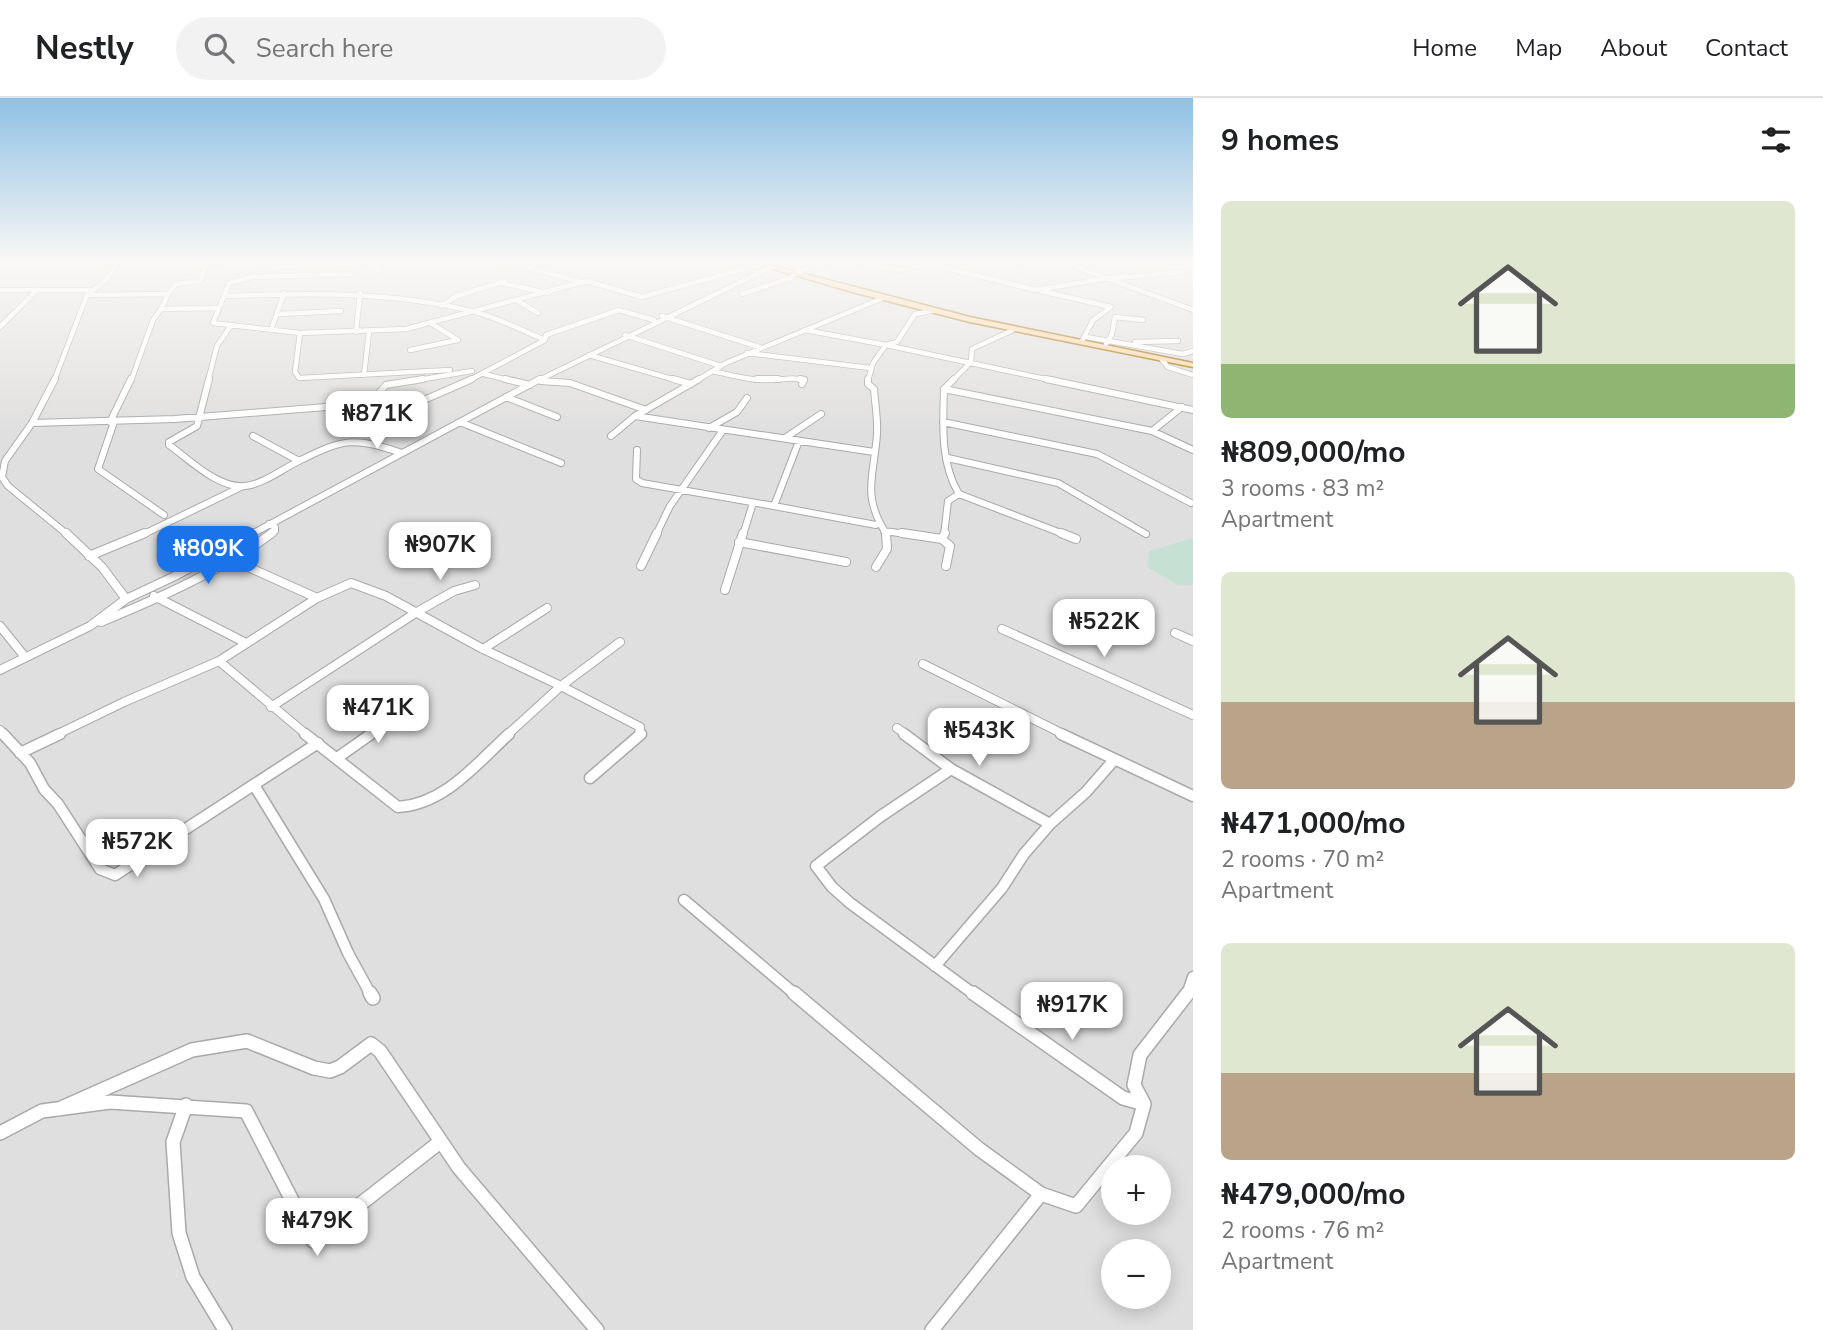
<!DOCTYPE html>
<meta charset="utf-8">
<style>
:root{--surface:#fff;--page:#f2f2f2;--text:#202124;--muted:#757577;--line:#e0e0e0;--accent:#1a73e8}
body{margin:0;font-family:"Nunito Sans",sans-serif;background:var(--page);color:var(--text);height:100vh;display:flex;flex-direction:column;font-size:26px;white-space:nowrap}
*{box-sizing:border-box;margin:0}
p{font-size:23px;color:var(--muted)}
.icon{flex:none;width:38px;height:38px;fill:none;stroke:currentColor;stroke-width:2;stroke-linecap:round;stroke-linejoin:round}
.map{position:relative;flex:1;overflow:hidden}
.side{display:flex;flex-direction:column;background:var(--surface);width:630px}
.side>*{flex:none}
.fabs{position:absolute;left:1101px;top:1057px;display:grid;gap:14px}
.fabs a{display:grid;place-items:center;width:70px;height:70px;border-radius:50%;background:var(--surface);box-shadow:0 4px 18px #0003;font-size:35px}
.price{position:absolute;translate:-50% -60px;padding:0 16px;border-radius:14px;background:#fff;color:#222;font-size:23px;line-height:46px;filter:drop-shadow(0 2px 4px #0008)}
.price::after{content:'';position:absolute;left:50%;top:42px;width:21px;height:16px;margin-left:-10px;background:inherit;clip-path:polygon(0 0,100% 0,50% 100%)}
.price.on{background:var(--accent);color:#fff}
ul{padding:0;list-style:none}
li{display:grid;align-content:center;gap:14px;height:371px;padding:0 28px}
li span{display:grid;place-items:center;height:217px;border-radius:10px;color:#555}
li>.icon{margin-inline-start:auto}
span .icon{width:126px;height:126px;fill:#fffc;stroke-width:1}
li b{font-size:30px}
h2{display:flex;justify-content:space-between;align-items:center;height:84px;padding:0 28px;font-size:30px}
header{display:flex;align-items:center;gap:42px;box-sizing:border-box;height:98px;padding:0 35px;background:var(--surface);border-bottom:2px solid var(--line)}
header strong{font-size:33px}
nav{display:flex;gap:38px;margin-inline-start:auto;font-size:24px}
.search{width:490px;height:63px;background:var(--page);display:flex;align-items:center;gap:18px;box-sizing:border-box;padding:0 24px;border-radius:38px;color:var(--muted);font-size:26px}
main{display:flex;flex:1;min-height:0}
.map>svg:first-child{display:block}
.residential{fill:#e0dfdf;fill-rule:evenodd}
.wetland{fill:#c6e0d4}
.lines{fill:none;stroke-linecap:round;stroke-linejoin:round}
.street-far4-casing{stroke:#a9a9a9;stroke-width:6}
.street-far3-casing{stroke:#a9a9a9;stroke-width:8}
.street-far2-casing{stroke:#a9a9a9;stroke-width:10}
.street-far1-casing{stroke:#a9a9a9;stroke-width:13}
.street-casing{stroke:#a9a9a9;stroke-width:16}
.primary-casing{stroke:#a06b00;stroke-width:3}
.street-far4{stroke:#fff;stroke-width:4.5}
.street-far3{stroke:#fff;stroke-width:6}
.street-far2{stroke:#fff;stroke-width:8}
.street-far1{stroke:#fff;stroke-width:10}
.street{stroke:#fff;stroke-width:13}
.primary{fill:#fcd6a4;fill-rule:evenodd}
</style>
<header>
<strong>Nestly</strong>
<div class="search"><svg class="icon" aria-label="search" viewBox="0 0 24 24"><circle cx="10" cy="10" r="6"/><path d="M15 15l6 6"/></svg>Search here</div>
<nav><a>Home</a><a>Map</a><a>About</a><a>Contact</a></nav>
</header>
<main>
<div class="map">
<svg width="1193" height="1232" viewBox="0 0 1193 1232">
<rect width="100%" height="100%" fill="#f2efe9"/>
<path class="residential" d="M0,163H1193V1232H0ZM1113,1069H1158V1115H1113ZM1113,1153H1158V1199H1113Z"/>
<path class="wetland" d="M1193,440V487H1178L1147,469L1149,453Z"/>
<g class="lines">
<defs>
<path id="street-far4" d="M367,163L379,172
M542,163L529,170L581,184
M856,163L899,172L929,166L1036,192L1103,181L1183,174
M1060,163L1193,212
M207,164L247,163
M493,169L529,170
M255,170L347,166
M351,176L251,179L229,185L213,225L300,235L406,231L587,183L642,199L762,166
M502,185L548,195
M0,192H91
M1041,193L1111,209L1093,222L1082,243
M168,196L176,186L200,183L208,163
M742,196L791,180L797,174L830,163
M87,197L168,196L161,211L217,210
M225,198C309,195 393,193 475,214C499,220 523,233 545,242L468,283
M518,203L538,215
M441,208L457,198L505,183
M278,216L341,213
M662,218L759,249
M0,229L37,192
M271,232L284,195
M805,232L886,247L897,244L915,216L932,213
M356,234L360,195
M300,235L295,274L299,280L450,272
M625,237L721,268
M1086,239L1183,256L1193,253
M545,242L546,237L619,212L654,222
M1135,244L1178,243
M1106,246L1112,236L1115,219L1143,222
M410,252L458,242L432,226
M747,255L870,270
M589,257L679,283
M1162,262L1168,269L1193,277
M712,273C731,277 751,283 770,282C783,282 793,278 804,283
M484,276L512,283
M364,277L369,234
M54,283L87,197L107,181L119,163
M131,283L153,222L161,211
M208,283L217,248L230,229
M412,283L472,273
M537,283L771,169
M696,283L726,265L883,200
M868,283L873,265L886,247L1055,283
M952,283L971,264L972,251L1013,232"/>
<path id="street-far3" d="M55,281L32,325L5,363L2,379L8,388L68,437
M209,281L197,328L169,344V347C189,361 218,391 245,388C264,386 282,371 299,363L253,338
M505,281L530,287
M673,281L691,286
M757,281H778
M800,281L804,282L802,286
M868,281V286L874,291C875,306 878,321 877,336C874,379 861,397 887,437
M954,281L944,291C943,326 940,365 959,396L1066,437
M1046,281L1193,312
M541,283L570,285L646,312
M944,291L1152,333L1193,352
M506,299L557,319
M408,309L472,281
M635,318L874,354
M110,324L131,281
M114,324L98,371L164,417
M460,324L561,365
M943,324L1097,356L1191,405
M32,325L175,321L351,307L373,302L386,287L423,281
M709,330L737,314L747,300
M1152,333L1182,309
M611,338L635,318L699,281
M785,340L821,316
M799,343L774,408L876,427
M637,352L636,381L642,385L774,408
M948,360L1058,385L1146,436
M299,363C345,340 353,339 402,355
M269,426L275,429V433L269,437
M884,433L914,437
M142,437L241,389
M250,437L540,281
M656,437L670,408L723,332
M743,437L753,405
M944,437L948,403L959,396"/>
<path id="street-far2" d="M66,435L102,469L126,501
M902,435L942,441L945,435
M1061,435L1076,441
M942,441L950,448L946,468
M739,444L846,464
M89,458L145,435
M226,459L317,500
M641,468L657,435
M876,469L887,451L886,435
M725,492L743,435
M154,498L246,545
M101,524C159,500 221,473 272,435
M0,528L25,559
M1002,531L1193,617
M1175,535L1193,543
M483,551L547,510
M219,563L317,500L351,485L386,498L483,551L561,588L620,544
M923,566L1065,637
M0,572L90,528L126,501L175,478L253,435
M271,609L417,514L454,493L475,487
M897,630L907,637
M0,632L5,637
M56,637L124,604L219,563L307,637
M368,637L403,612
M507,637L561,588L640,629L639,637"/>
<path id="street-far1" d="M3,636L30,665L44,691L58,706L100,771L115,777L318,645
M305,636L398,709C445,706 476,666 509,636
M904,636L951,671L1050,726
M1061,636L1193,698
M20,655L60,636
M337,660L371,636
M951,671L881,718L816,768L832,789L850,805L975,897
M590,680L641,636
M254,687L324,801L348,855L371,897
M684,802L796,897
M935,868L1002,790L1024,756L1050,726L1086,694L1114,662
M1187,897L1193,879"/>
<path id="street" d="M370,895L373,900
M794,895L979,1051L1041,1096L932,1232
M973,895L1123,1000L1144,1006L1136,1035L1076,1108L1041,1096
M1144,1006L1134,987L1140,957L1188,895
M186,1007L173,1044L179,1135L193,1179L225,1232
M59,1011L192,952L247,943L314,970L330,973L340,969L371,946L380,953L459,1070L597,1232
M0,1035L42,1013L110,1004L246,1013L313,1143L440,1044"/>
<path id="primary" d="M746,163H755L970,219L1193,265V269L970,224L856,195Z"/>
</defs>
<use href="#street-far4" class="street-far4-casing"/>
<use href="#street-far3" class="street-far3-casing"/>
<use href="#street-far2" class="street-far2-casing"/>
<use href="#street-far1" class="street-far1-casing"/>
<use href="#street" class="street-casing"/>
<use href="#primary" class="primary-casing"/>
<use href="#street-far4" class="street-far4"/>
<use href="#street-far3" class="street-far3"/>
<use href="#street-far2" class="street-far2"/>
<use href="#street-far1" class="street-far1"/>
<use href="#street" class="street"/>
<use href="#primary" class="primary"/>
</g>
<linearGradient id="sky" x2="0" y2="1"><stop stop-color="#8fc0e4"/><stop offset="0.49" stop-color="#f9f8f5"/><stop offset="1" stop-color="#f9f8f5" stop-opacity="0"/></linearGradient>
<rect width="1193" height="335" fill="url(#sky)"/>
</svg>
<div class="fabs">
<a>+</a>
<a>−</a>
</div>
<b class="price" style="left:377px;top:353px">₦871K</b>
<b class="price" style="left:440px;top:484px">₦907K</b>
<b class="price on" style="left:208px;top:488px">₦809K</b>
<b class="price" style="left:1104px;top:561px">₦522K</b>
<b class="price" style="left:378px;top:647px">₦471K</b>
<b class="price" style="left:979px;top:670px">₦543K</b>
<b class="price" style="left:137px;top:781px">₦572K</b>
<b class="price" style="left:1072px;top:944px">₦917K</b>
<b class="price" style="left:317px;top:1160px">₦479K</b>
</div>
<section class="side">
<h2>9 homes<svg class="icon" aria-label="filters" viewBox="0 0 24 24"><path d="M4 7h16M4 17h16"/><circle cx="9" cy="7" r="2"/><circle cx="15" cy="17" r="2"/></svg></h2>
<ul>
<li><span style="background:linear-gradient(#dfe7d0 75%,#8fb573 0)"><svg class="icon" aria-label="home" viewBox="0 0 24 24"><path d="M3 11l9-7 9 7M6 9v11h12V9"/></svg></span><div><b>₦809,000/mo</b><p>3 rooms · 83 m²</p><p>Apartment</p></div></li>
<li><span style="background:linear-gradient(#dfe7d0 60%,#b9a48a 0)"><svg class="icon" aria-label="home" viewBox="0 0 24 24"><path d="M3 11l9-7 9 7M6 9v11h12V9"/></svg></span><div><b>₦471,000/mo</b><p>2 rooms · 70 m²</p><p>Apartment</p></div></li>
<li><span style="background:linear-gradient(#dfe7d0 60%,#b9a48a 0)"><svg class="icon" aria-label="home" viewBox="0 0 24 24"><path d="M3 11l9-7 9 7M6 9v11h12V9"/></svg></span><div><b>₦479,000/mo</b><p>2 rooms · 76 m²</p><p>Apartment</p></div></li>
</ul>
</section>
</main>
